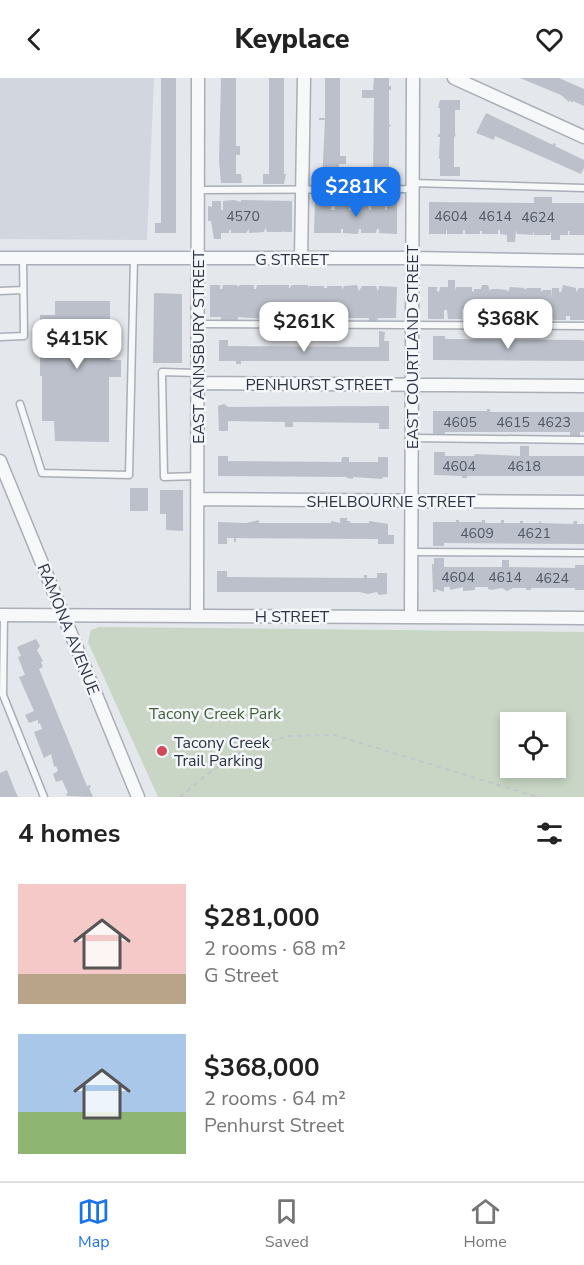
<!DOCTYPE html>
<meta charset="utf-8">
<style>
:root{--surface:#fff;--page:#f2f2f2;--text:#222;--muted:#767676;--line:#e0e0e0;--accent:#1a73e8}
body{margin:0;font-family:"Nunito Sans",sans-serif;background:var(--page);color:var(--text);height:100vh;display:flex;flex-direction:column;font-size:22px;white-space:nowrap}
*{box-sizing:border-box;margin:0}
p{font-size:20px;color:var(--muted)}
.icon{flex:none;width:33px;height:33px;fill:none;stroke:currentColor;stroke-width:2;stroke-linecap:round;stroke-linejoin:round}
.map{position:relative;height:719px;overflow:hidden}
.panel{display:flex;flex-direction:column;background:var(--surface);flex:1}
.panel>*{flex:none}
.controls{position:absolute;left:500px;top:634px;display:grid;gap:12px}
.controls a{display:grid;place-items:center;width:66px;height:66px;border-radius:0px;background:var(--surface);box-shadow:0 3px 9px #0003;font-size:30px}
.price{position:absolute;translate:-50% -51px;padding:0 14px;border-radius:12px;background:#fff;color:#222;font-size:20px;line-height:39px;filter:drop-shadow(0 2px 3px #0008)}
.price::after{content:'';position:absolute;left:50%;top:36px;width:18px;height:14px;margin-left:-9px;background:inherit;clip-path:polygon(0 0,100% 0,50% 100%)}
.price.active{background:var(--accent);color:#fff}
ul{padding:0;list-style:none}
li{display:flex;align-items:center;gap:18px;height:150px;padding:0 18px}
li span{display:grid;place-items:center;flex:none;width:168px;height:120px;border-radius:0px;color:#555}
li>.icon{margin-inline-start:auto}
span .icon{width:72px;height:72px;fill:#fffc;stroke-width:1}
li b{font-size:26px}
h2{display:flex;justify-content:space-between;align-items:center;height:72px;padding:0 18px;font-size:26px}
header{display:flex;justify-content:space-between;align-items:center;height:78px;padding:0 18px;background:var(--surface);font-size:27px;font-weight:800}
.tab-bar{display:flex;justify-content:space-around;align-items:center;height:84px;border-top:2px solid var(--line);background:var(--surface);font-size:16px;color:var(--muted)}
.tab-bar a{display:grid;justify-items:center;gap:3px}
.tab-bar .active{color:var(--accent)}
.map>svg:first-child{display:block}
.built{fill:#d2d6de}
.green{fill:#c9d6c5;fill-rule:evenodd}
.building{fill:#bbc0ca}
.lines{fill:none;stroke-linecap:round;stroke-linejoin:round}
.lane-casing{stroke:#a9aeb7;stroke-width:9}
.street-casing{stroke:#a9aeb7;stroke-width:15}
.path{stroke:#c2c5cb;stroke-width:2;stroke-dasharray:4.5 4.5;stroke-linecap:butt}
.lane{stroke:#f7f8fa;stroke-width:6}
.street{stroke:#f7f8fa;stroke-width:12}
.poi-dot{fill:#d1495b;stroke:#f4f6f9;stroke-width:2}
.labels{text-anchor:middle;stroke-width:5;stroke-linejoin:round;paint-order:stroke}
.number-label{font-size:14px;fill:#4f5766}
.street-label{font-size:16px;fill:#2b3445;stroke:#f4f6f9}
.park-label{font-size:16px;fill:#3f6138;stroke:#f4f6f9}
.poi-label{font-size:16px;fill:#2b3445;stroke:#f4f6f9;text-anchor:start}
</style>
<header><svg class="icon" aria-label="back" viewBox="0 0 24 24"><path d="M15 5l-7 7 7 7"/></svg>Keyplace<svg class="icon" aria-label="heart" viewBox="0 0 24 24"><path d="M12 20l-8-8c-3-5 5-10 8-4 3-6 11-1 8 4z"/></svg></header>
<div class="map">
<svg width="584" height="719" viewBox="0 0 584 719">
<rect width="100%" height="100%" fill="#e4e7ec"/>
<path class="built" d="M0,0H154L147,162L0,161Z"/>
<path class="green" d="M99,549L584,554V719H158L88,564L91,552ZM510,645H555V690H510Z"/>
<path class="building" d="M161,0H176V155H155V145H161Z
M221,0H236V68H240V77H236V96H241L242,105H221L219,82Z
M269,0H284V96H286L284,106H263V96H269Z
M325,0H340V78H346V86H339V96H345V106H324L322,104L325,42H319V40H325Z
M374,0H389V8H391V12H389V46L391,48L389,49V106H376V109H368V96H373L374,20H362V12H373Z
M520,0H559L584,11V28L573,23L572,25L570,22L569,24L561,17Z
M440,22H460V32H455V56H456L454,60V89H460V98H440V81L438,79H439L440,59H438V56H440V30H438Z
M486,35L553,67V65L556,66L555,68L584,82V90L581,96L495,58L494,62L476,55Z
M534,119H552V125H584V157H569L570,153H568V157H560V162H551V153L550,157H534L533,152V157L517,156L516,152L515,164H507V157L500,156V152H498V156H482V153H480V156H465V152H463V156H447V152H446V156H429V124L534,125Z
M234,122L241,124V122L292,123V154H284V153L282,154H267L266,151H265L264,154L249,155V151L246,155H231V152H229V155H221V161H214L211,143H208V128L212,129V123H221V132H223V123Z
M315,123H331V132H335V123H349V132H353V123H367L369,132H371V124H385V132H387V123H397V156L379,155V151H377L376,155H361V151H359L358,156L343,155V151H341V155H314Z
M448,202H455V213L456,209H472V213L474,214V211H481L482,207H488L490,213L491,211H499L507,212L508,214L510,209L524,210L525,212L527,210H541V214L543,212H551V220L552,210H559V214H561L563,207L576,210V214L579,210H584V242H570V238H566V242H553L551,233L549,242H535V233H531V242H518V232L514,233V241H501V233L496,232V240H499V245H491V241H483V232H479V241H466V232H462V241H448L447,232H444V241H428V209H437V213L439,214L440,209H448Z
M210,207H220V211H222L223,207H237L238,209L240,207H254V211H256L257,207H289V211L292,207H308L309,212V208H324V210H327V208H342V212L344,208L357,207L359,213L362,208H376L378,213L379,208L397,209L396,240H378L377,243L369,244V240H307V243H297V239H266V241L238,239V243H221V239H210Z
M154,215L182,216V285H153Z
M55,223H110V282H121V299H109V364L55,363L54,343H42V298H40V237H55Z
M379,253L385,254L384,263H389V283H241V286H236V283H219V262H228V268L379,269Z
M433,258H445V261L581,262L584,263V283L433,282Z
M224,326L228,329L389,328V351H379V345L293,344V349H285V344L228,343V353H219L218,328Z
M487,331H490V334H584V354H580V359H570V354H445L444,358H433V333H487Z
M520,368H529V378H584V398H467V400H462V398L434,397V374H445V378H474L475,376L520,378Z
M218,378H228V383L341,384L342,379H349V384H378V379H388V399H383L382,401L353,399V401L347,400V399L218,398Z
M130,410H148V433H130Z
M160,412H183V453L166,452V436H160Z
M340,440H347V443H350V445H369V443L388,446V457H394V466H378V461L236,460V464H234V460H227V466H218V444L246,445L259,442V445H331V443L340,445Z
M456,442H459V444H482V442H485V445H501V442H504V445H520V443H523V445H539L541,443V445L573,446L574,443H577V446H584V466L444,465V468H433V444H456Z
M434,480H444V489H502V482H509V489L575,490V487H584V512H575V510H531V512H526V510H513L507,513L502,510L491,512L488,511V509H475V512L463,513V509L450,512V509H444V514L435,511L436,514H433L432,486H434Z
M217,493H227V499H237L364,500V497H367V500H377V495H387V516L379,517L377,514L368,516L359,514H217Z
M36,561L40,568L37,572L43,583L41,584L43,589L39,591L87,708L90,707L91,709L89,710L93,719L67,718L66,716L68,715L62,702L56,704L53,696L58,693L56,688L54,689L51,676L44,680L37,662L34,654L42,651L40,645L38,646V642L29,645L25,637L34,633L19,599L25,597L18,579L21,578L17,569Z
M7,692L14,710L18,719H0V695Z"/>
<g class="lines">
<defs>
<path id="lane" d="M412,105L584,110
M198,112L412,111
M0,213L23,212
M199,246L584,248
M0,259L24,258L23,180
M20,326L42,395L129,397L134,180
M412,360L584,362
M198,398L164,399L162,294L198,295
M411,474L584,475
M4,537L3,617L44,719"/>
<path id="street" d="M454,0L584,59
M0,180H412L584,183
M301,180L304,0
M199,305L584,308
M0,383L138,719
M197,421L584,424
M0,537L584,540
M197,538L198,0
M411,539L413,0"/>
</defs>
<use href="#lane" class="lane-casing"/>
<use href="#street" class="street-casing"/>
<path class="path" d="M180,719L206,697L247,670L288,658L334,657L538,719"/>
<use href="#lane" class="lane"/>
<use href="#street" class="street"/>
</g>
<circle class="poi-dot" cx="162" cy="673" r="6"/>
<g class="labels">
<g class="number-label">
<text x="243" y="143">4570</text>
<text x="451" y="143">4604</text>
<text x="495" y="143">4614</text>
<text x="538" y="144">4624</text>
<text x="460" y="349">4605</text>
<text x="513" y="349">4615</text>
<text x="554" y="349">4623</text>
<text x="459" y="393">4604</text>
<text x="524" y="393">4618</text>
<text x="477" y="460">4609</text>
<text x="534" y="460">4621</text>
<text x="458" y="504">4604</text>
<text x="505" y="504">4614</text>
<text x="552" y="505">4624</text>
</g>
<g class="street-label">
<text x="292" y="187">G STREET</text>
<text transform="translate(198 269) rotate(-90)" y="6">EAST ANNSBURY STREET</text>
<text transform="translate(412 269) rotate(-90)" y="6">EAST COURTLAND STREET</text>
<text x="319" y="312">PENHURST STREET</text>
<text x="391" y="429">SHELBOURNE STREET</text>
<text x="292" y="544">H STREET</text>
<text transform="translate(69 551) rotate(68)" y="6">RAMONA AVENUE</text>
</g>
<g class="park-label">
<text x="215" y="641">Tacony Creek Park</text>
</g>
<g class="poi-label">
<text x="174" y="670">Tacony Creek<tspan x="174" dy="18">Trail Parking</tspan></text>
</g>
</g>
</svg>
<div class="controls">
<a><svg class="icon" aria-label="locate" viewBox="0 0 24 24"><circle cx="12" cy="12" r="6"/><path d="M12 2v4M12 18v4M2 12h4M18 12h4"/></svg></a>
</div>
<b class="price active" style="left:356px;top:140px">$281K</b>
<b class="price" style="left:508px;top:272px">$368K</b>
<b class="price" style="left:304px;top:275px">$261K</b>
<b class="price" style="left:77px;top:292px">$415K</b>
</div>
<section class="panel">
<h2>4 homes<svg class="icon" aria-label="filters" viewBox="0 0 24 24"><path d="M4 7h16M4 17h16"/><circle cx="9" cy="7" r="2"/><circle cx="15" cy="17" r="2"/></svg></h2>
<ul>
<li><span style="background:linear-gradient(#f6c9c9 75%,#b9a48a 0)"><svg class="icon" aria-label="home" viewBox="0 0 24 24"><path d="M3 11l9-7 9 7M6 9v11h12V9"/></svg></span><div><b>$281,000</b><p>2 rooms · 68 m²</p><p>G Street</p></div></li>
<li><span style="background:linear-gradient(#a9c7e8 65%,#8fb573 0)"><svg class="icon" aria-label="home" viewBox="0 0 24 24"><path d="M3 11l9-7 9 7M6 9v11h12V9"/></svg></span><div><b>$368,000</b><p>2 rooms · 64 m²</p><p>Penhurst Street</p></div></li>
</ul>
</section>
<nav class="tab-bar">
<a class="active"><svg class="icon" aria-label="map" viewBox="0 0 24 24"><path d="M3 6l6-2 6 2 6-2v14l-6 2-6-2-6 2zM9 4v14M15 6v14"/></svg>Map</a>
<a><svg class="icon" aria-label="saved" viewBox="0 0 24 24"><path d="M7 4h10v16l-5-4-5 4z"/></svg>Saved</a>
<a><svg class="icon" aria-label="home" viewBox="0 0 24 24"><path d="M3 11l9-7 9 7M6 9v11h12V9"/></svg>Home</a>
</nav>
